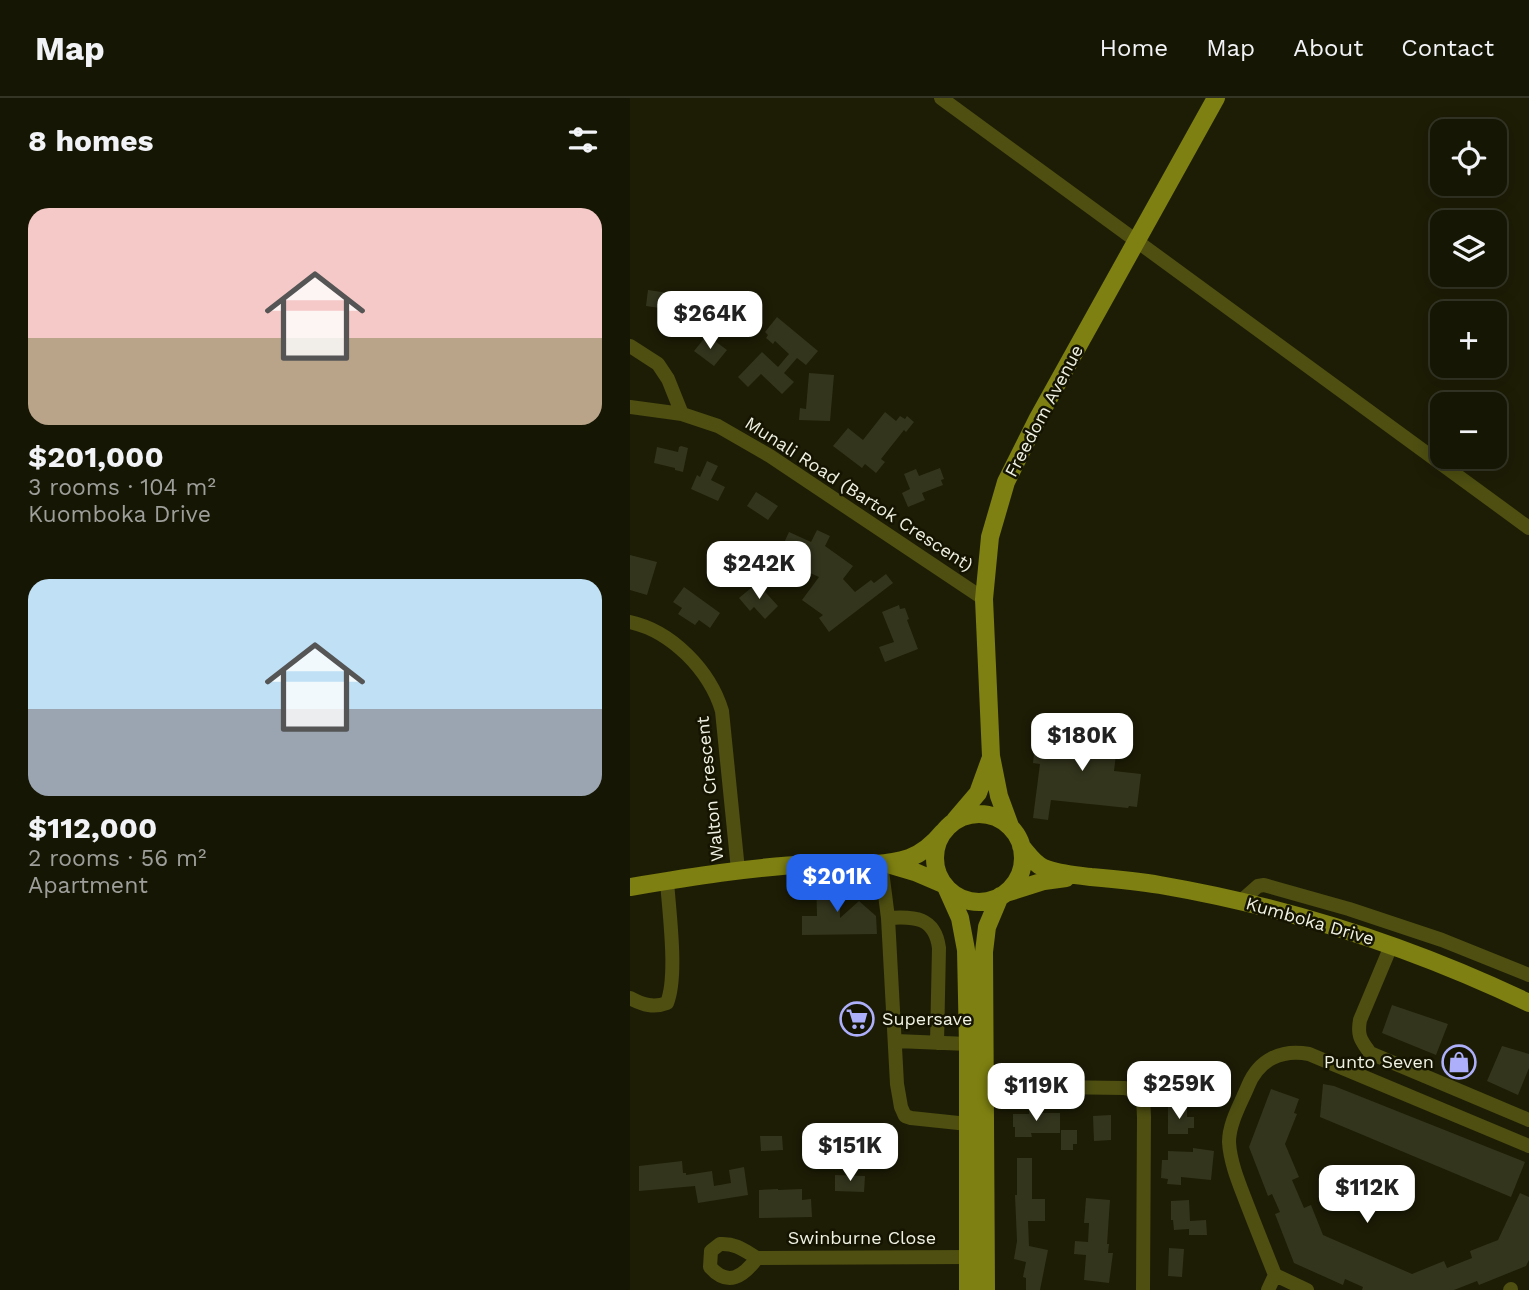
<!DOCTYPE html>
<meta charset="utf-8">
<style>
:root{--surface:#161604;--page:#232313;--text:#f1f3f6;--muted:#9e9f9a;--line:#353526;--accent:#2563eb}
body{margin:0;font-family:"Work Sans",sans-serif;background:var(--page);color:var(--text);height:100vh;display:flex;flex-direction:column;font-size:26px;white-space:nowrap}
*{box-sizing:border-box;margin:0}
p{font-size:23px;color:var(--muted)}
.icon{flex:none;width:38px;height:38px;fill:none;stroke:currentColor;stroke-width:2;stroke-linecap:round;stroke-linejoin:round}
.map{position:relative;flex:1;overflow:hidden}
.details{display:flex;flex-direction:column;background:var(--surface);width:630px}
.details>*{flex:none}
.buttons{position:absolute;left:800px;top:21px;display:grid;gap:14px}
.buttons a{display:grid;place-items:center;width:77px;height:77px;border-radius:14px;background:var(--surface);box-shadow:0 4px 18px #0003,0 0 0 2px var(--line);font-size:35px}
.price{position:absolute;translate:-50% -60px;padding:0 16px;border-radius:14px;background:#fff;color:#222;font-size:23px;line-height:46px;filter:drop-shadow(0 2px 4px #0008)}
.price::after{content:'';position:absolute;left:50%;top:42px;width:21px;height:16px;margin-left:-10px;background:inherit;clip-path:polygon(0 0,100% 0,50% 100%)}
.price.active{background:var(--accent);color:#fff}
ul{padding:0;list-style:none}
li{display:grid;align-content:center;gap:14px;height:371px;padding:0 28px}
li span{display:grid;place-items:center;height:217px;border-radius:21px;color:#555}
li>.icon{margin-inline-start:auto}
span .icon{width:126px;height:126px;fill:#fffc;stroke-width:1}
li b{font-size:30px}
h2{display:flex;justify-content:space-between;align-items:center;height:84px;padding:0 28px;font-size:30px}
header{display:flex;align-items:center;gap:42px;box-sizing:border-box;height:98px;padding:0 35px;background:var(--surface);border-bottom:2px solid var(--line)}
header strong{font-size:33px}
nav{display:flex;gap:38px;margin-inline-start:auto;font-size:24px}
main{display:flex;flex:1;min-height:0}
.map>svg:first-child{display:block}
.building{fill:#34351d}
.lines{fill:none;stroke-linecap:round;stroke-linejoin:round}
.minor{stroke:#4e4f11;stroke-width:14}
.major{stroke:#7e8011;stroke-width:18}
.labels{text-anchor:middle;stroke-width:5;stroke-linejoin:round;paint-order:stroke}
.street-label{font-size:18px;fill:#f0f1e2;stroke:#141401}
.poi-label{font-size:18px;fill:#f0f1e2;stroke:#141401;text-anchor:start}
</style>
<header>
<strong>Map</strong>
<nav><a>Home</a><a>Map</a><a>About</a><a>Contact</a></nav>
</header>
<main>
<section class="details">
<h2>8 homes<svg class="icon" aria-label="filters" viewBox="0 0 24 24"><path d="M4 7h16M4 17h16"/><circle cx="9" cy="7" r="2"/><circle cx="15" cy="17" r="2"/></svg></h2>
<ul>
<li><span style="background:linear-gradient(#f6c9c9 60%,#b9a48a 0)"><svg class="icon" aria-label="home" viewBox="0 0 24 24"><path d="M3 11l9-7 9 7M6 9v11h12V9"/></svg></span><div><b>$201,000</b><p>3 rooms · 104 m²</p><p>Kuomboka Drive</p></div></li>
<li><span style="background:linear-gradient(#bfe0f5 60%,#9aa5b1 0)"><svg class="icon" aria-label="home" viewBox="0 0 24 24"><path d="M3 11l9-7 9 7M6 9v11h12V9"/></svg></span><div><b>$112,000</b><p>2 rooms · 56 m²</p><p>Apartment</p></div></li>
</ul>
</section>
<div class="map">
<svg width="899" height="1192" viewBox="0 0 899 1192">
<rect width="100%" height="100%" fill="#1d1d06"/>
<path class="building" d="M18,192L59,198L57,214L16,208Z
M147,219L188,253L176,267L167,260L154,275L164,284L152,296L131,276L118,289L108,279L132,254L148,269L159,256L145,243L143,246L136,240L138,237L135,234Z
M77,237L97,252L84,268L64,253Z
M179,275L204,277L200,323L169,322L170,310L176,311Z
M255,314L266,323L270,318L275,321L277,318L284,324L276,334L274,332L251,361L255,364L246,375L235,366L232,370L203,348L218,330L233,342Z
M51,348L58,350L53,374L45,372V370L24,365L27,349L48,354L49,349Z
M77,363L88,368L81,382L95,389L88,403L61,391L67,377L70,379Z
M310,370L314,381L311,382L313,387L292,395L295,402L278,409L272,395L280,391L274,376L286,371L289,378Z
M126,394L148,408L138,422L117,408Z
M187,432L200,438L195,448L223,468L213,481L225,494L241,482L244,485L256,476L263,485L199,534L189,520L193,517L172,502L189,479L147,460L159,434L181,444Z
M0,457L27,464L17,497L0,492Z
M127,485L148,508L135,521L124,509L120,513L109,500Z
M54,489L90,515L80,530L69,522L65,527L48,516L52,510L43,504Z
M269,507L270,511L275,510L279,521L277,522L288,551L255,564L249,549L264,544L252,514Z
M459,632L480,634L479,639L488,640L484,673L511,676L507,709L499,708L498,710L421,702L418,722L403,720L410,666L403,665L406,637L458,642Z
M209,780L210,820L229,803L246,818L247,836L172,837V818H187L186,781Z
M762,907L818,926L806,957L752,935Z
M872,948L899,956V970L888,997L857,983Z
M693,986L704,988L895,1064L881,1099L690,1019Z
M641,991L669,1001L664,1015L667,1016L655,1046L669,1079L662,1082L674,1110L681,1107L693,1137L782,1176L814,1163L817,1170L842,1160L840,1153L868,1142L890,1095L899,1099V1162L896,1168L849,1187L847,1183L824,1192H732L733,1189L715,1181L713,1187L664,1165L645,1116L650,1114L642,1096L638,1098L619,1049Z
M538,1008L557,1009V1019H564V1030H558V1036H538Z
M409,1011V1015H430V1035H401L402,1039H385V1029H383V1016H399V1012Z
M481,1017V1042L464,1043L463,1018Z
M431,1032H447V1046H443V1052H431Z
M130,1038H152L153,1052L131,1053Z
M563,1050L584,1053L581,1082L551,1079V1087L537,1086L538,1081L531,1080L532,1062H538V1053L563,1054Z
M387,1060H402V1101H415V1123H398L399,1148L418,1152L410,1192H396V1180L393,1179L396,1164L384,1161L387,1143L385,1097H387Z
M52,1063L53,1075H56V1077L82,1073L84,1088L101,1085L99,1072L114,1069L118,1097L68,1105L65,1088L9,1093V1068Z
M205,1077L235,1078L234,1094L205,1093Z
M148,1091V1092L172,1091V1102L181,1101L182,1119L129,1120V1092Z
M456,1100L480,1102L477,1146H479L478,1155H483L479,1185L454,1182L456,1157L444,1156L445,1143L458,1144L459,1125H454Z
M559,1102L560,1123L576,1122L577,1137H559V1131L544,1132L543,1122H541V1103Z
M539,1150L554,1151L552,1179L538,1178Z"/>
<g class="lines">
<path class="minor" d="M311,0L899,430
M0,248L28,266L38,281L52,316
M0,309L52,316L88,328L140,358L354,501
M0,524C42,533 80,573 92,613L108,772
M251,765L258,820L267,986L271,1009L275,1018L281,1020L338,1026
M611,803L628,788L634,787L719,811L812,842L899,877
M258,820C284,818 305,819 309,850L307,945
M761,848L730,922C727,938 731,942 740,955L899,1022
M0,900C13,907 24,910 37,905C48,878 39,814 37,783
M266,943L338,946
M355,988L494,990C515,993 513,1001 514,1019L513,1192
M90,1146C105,1145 114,1152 127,1160C113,1179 98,1189 80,1169L81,1153Z
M127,1160L337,1159
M638,1192L645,1177
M677,1192L645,1177C635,1152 625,1127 615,1101C608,1083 600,1063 599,1044C599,1025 611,1005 618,988C629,961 652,951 679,956L899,1048
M880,1192L881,1191"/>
<path class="major" d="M305 760a44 44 0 1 1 88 0a44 44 0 1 1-88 0Z
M325,722L348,695L360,662
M380,728L369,698L361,658L354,501L360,439L376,384L408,320L586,0
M391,748C398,756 404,766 414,770C428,776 446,777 461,779C484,781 507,783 530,787C658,809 782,849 899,905
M258,766L285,774L313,786
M0,789C60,779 121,769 182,766C214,765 249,770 279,760C293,755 304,745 313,734
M317,791L330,820L336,852L338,946V1192
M376,795L414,783L436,780
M356,1192L354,854L357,829L370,798"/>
</g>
<defs>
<symbol id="supermarket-ring" viewBox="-11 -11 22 22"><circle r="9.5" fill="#141401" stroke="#adaffb" stroke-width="1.5"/><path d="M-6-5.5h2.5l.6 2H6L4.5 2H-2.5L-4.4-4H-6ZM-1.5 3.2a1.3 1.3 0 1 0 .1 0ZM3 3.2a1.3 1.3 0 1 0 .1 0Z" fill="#adaffb"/></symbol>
<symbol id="shop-ring" viewBox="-11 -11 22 22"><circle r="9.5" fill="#141401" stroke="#adaffb" stroke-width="1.5"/><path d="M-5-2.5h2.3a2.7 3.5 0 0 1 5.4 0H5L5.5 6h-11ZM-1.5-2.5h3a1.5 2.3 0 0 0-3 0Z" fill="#adaffb"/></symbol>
</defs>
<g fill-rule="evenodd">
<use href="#supermarket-ring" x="208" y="902" width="38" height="38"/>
<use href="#shop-ring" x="810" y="945" width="38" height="38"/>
</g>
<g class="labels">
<g class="street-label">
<text transform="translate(414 313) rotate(-62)" y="6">Freedom Avenue</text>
<text transform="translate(229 396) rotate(33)" y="6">Munali Road (Bartok Crescent)</text>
<text transform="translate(80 691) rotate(-96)" y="6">Walton Crescent</text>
<text transform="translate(680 823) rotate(16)" y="6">Kumboka Drive</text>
<text x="232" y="1146">Swinburne Close</text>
</g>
<g class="poi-label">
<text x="252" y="927">Supersave</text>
<text x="804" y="970" text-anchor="end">Punto Seven</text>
</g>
</g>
</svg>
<div class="buttons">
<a><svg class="icon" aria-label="locate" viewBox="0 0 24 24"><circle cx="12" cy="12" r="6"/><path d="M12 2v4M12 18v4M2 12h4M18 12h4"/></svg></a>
<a><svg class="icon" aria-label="layers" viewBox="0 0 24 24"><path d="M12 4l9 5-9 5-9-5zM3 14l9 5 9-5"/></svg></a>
<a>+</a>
<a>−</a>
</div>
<b class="price" style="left:80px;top:253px">$264K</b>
<b class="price" style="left:129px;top:503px">$242K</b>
<b class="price" style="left:452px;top:675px">$180K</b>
<b class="price active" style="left:207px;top:816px">$201K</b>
<b class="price" style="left:549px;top:1023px">$259K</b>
<b class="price" style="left:406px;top:1025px">$119K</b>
<b class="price" style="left:220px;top:1085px">$151K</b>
<b class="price" style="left:737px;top:1127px">$112K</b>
</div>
</main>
